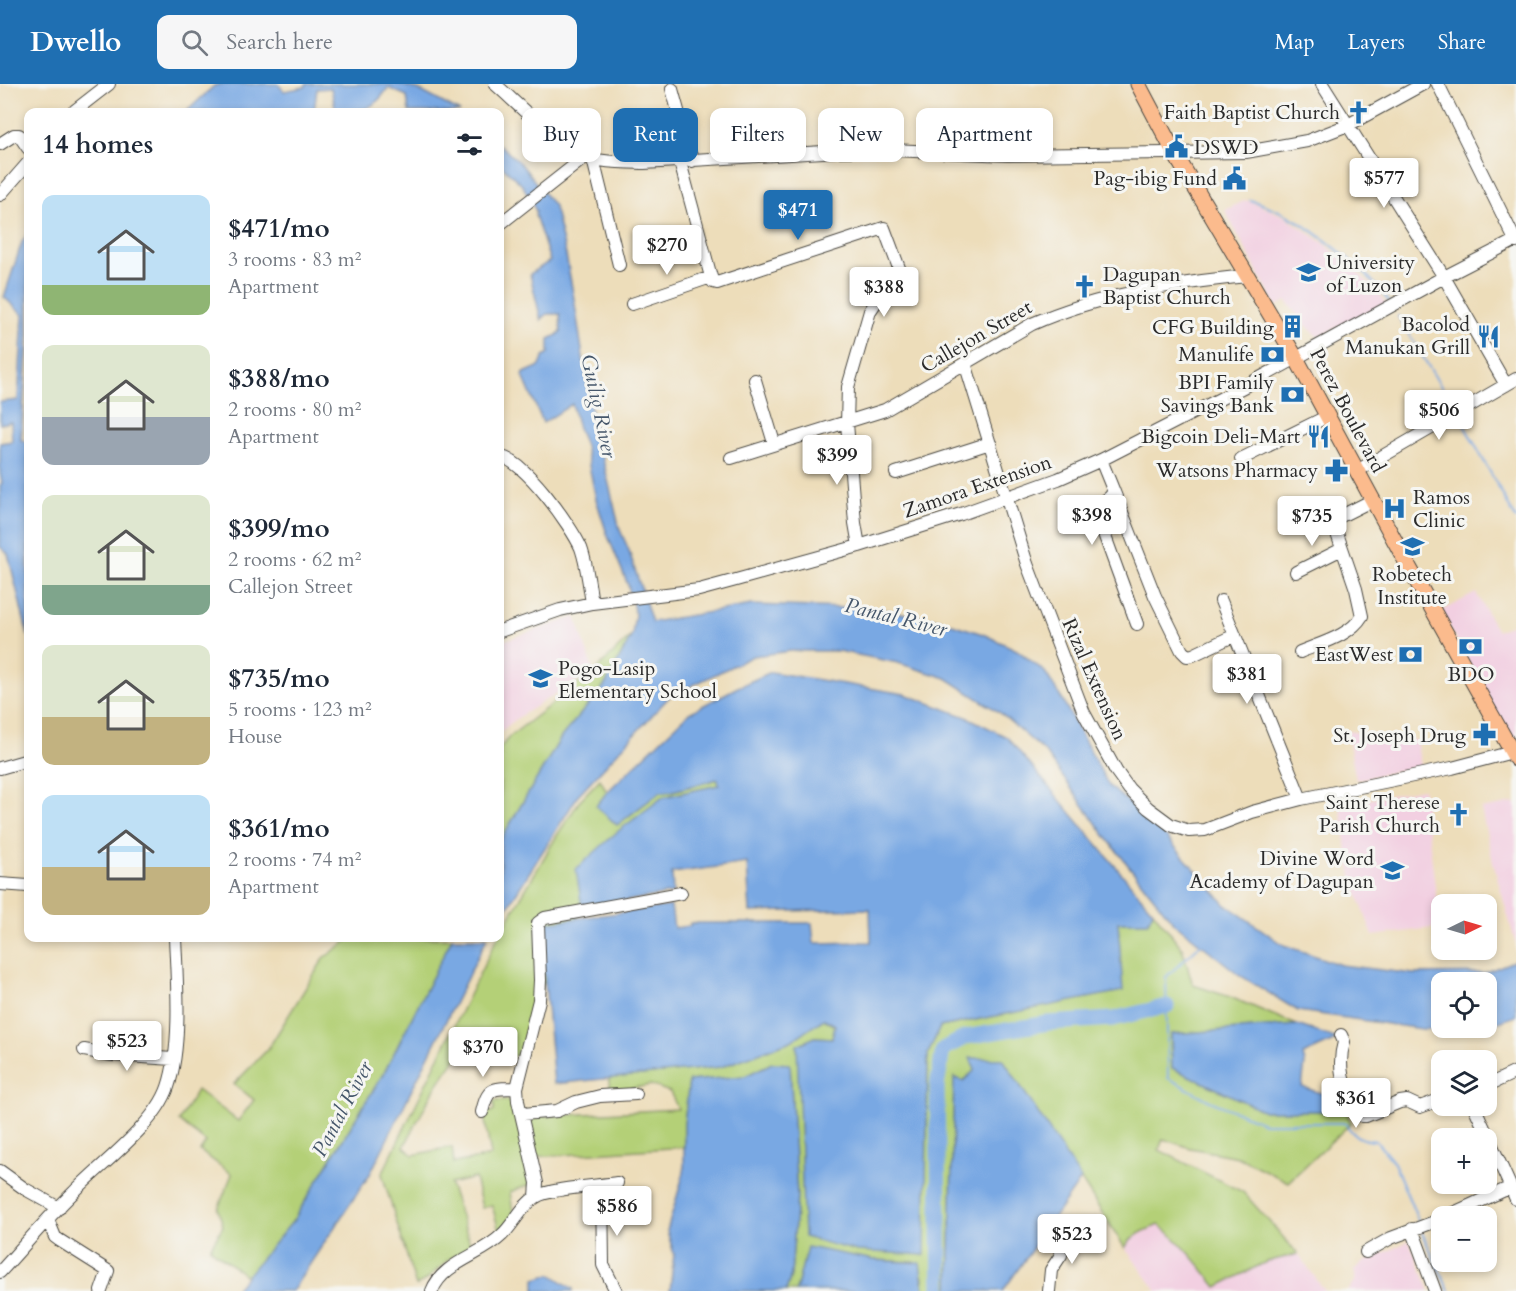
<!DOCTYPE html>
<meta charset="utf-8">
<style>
:root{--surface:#fff;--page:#f6f6f7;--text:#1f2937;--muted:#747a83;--accent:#1f6fb2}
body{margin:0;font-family:Cardo,serif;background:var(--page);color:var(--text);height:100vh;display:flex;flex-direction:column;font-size:22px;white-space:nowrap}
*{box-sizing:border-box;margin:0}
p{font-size:20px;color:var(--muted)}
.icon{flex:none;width:33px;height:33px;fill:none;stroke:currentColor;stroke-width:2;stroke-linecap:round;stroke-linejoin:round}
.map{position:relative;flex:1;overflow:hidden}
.drawer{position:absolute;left:24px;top:24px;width:480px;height:834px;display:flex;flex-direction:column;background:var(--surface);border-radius:12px;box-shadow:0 3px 9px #0003}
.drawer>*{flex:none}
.top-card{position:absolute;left:522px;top:24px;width:570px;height:54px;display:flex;gap:12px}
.needle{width:39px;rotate:85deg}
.tools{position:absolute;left:1431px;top:810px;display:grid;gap:12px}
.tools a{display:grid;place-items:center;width:66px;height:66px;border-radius:12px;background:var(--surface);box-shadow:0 3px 9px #0003;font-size:30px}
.price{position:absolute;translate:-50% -51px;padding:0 14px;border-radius:6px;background:#fff;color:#222;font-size:20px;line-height:39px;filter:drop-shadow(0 2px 3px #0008)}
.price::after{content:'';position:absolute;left:50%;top:36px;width:18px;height:14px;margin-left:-9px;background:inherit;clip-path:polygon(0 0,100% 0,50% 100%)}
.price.on{background:var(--accent);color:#fff}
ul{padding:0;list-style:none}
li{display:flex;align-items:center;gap:18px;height:150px;padding:0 18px}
li span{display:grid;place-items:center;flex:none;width:168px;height:120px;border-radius:12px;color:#555}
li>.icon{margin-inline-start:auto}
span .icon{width:72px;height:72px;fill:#fffc;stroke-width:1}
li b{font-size:26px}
h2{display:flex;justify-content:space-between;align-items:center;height:72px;padding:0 18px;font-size:26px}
.tag{padding:0 21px;border-radius:12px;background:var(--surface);box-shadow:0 3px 9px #0003;font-size:21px;line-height:54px}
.tag.on{background:var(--accent);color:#fff}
header{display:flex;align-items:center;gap:36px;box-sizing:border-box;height:84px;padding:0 30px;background:var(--accent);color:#fff}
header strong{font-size:28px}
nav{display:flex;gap:33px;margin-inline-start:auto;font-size:21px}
.search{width:420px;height:54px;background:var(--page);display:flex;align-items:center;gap:15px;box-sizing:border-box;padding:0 21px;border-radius:12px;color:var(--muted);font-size:22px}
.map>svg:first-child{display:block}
.built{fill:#f2cfe1}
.green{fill:#b4d077;stroke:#707e51;stroke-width:1.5}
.water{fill:#79a8e3;stroke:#526a87;stroke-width:1.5}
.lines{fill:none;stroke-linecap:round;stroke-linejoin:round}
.stream{stroke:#79a8e3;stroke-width:2}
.river{stroke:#79a8e3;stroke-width:15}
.minor-casing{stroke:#484640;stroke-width:14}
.major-casing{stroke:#484640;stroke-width:17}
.minor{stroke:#fff;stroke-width:12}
.major{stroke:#fbbb8d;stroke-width:15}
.labels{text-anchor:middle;stroke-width:6;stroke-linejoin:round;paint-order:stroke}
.poi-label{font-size:20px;fill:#2b2b2b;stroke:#f6f6f2;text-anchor:end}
.street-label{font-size:20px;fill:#2b2b2b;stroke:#f6f6f2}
.water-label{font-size:21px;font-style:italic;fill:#46576b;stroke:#f6f6f2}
</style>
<header>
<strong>Dwello</strong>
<div class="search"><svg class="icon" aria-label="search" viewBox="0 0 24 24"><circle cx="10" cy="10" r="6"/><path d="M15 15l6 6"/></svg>Search here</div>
<nav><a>Map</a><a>Layers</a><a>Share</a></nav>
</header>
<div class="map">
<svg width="1516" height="1207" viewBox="0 0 1516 1207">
<rect width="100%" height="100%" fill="#f6f6f2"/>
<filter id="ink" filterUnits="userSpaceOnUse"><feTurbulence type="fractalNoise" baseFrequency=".0167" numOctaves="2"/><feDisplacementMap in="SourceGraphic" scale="12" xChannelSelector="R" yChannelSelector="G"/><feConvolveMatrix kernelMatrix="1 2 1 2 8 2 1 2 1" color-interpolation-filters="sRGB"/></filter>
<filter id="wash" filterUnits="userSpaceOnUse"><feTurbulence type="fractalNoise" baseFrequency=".008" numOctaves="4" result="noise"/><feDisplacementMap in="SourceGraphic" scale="24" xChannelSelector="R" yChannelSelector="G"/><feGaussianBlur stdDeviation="1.35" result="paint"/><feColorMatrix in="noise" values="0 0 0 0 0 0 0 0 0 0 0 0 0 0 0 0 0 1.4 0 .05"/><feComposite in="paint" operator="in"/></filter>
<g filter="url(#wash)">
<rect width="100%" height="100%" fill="#edddba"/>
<path class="built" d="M1246,116L1284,132L1325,160L1378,207L1386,220L1318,253L1299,234L1287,217L1276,222L1232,140L1225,126Z
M1476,509L1497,547L1515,539L1516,541V657L1508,652L1441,527Z
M576,533L593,586L519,633L500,648V558Z
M1347,647L1416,656L1421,682L1356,696Z
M1423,705L1440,843L1373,852L1353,798L1348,773L1340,721Z
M1513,719L1516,720V861L1493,778L1481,725Z
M1158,1141L1172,1151L1191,1171L1217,1203L1266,1178L1298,1170L1325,1207H1157L1125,1164L1129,1156Z
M1409,1157L1430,1207H1348L1356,1196L1354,1186L1362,1179Z"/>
<path class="green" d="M632,551L605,601L562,652L500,757V664L509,653L597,585Z
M600,695L607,708L597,723L617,741L660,708L673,707L718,695L719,701L663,713L582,824L535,915L521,970L507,974H482L478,963L468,962C439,989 423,1028 404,1063L413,1071L452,1063L454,1079L491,1072L484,1031L494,1026V1017L516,1016L533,1100L510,1108L514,1135L500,1151L492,1121L482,1124L475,1094L450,1100L471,1162L448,1176L425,1197L416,1202L382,1090L495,858L556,753L581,715Z
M1153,827L1182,864L1193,901L1230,913L1297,941L1171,950L1172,984L1264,1027H1346L1351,1039L1288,1098L1238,1073L1190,1064L1163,1055L1159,1066L1243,1108L1298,1170L1266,1178L1217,1203C1199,1181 1182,1158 1159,1141C1145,1146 1132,1151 1125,1164L1003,975H971L975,986L963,997L954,994L949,1207H924L923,1193L915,1178L874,1176L807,1164L796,1207H786L791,1191L797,1113L790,980L772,979L745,992L689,997L684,1040V1063L533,1073L528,1033L678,1025L670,1008L651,1001L610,1008V994L721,983L791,957L824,935L835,942L832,954L815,953L924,1170L928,970L940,943L1122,907L1118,838H1148Z
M351,854H452L385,987L293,1137L247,1193L210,1164L223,1142L218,1125L232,1090L200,1067L206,1058L179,1037L197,1006L238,1037L254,1016L234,1000L268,965L324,874Z"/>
<path class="water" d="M221,0H278L284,7L305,3L306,0H399L419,6L460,28H409L407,12L388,4C372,28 363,26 336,27L331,4L317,5L314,28H186L214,2Z
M500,61L522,81L554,122L566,171L575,220L591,326L620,446L628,464L652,538L752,521L878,525L940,536L983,550L1017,566L1045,588L1063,617L1109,702L1154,739L1225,820L1284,861L1341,881L1414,890L1484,889L1516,876V932L1487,942L1486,898H1442V944H1484L1480,945H1422L1298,927L1241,892L1173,838L1109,757L1045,668L999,628L946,594L898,579L838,567H791L753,572L670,612L579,710L500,835V757L562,652L605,601L632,551L635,530L628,501L607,450L596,415L585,362L577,341L572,320L543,339L522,290L540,282L544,272L549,269V255L561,249L560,230H547L541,236L530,190L550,177L535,131L536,127L523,102L500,80Z
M28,149V253L21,356L28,358V552L8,470L0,463V401L2,399L0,389V359L12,357L11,338L0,340V318L18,316L23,231L4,213L22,158Z
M771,588L905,610L969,634L1007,653L1153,827L1148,838H1118L1123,907L940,943L928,970L925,1171L857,1167L804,1153L797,961L815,953L832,954L835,941L824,935L791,957L721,983L554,1000L540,844L549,838L671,822L674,844L690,842V839H812L814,859L871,858L870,825L750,828L747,779L672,789L673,809L582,824L576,785L617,748L663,713L719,701L718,695L673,707L660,708L617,741L596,722L607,708L689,629L736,604Z
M452,854H487L370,1090L292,1207H234L293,1137L385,987Z
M1297,941L1338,955L1303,971L1305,979L1302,1003L1327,1011L1343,1010L1346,1027H1264L1172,984L1171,950Z
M970,974L1003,975L1081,1095L1003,1207H949L954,993L963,997L975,986Z
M772,979L790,980L797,1113L791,1191L786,1207H670L674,1170L667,1147L684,1088V1040L689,997L745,992Z
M807,1163L874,1176L920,1179L924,1207H796Z
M551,1190L573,1205V1207H535V1195Z"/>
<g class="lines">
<path class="stream" d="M1250,116C1262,120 1275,124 1285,130C1317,147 1369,188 1389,218
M1398,232L1454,324
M1463,339L1516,435
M1203,858L1166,893L1168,994L1210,1017L1264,1039H1343L1346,1040C1354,1053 1361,1056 1376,1057L1394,1079L1418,1136
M1422,1149L1449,1207"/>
<path class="river" d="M940,1207L937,1002L943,965L966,953L1048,939L1113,935L1167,922"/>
</g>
</g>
<g filter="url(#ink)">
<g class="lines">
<defs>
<path id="minor" d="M495,0C518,20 566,70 593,75C610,79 627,78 644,79L839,67L891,66L1008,71L1246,68L1307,57L1348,41L1423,0
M1322,0L1444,193L1506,301
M1438,0L1516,158
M672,5L692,77
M73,28L109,0
M0,60L14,51H19L28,64
M593,75L619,181
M680,78L711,193L713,198L717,199L884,144L899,184L870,227L848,303L847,339L855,439L859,462
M0,111L28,79
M500,140L585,73
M632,220L711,193
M965,279L1027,480L1084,629L1116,687L1129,705L1148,724L1171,741L1189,747L1205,746L1252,728L1301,715L1452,684L1516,667
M755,296L774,359
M500,373C523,374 572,443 581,464C587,481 589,501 592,519
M731,374L885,326L1032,240C1100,210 1175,199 1248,192
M1241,375L1328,332
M1101,376L1114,408C1105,422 1095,414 1099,436L1137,540
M1357,387L1516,295
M896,389L990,359
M1114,408L1155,512L1182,567L1187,572L1193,571L1235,551
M1296,488L1342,465
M1221,517L1301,715
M500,547L560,526L592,519L699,506L736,496L859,462L961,430L1058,395L1101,376L1249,300L1444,193L1516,156
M1300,568C1321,559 1350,552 1362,532L1356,505L1333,438L1339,433L1373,416
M0,684L28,676
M0,800L28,802
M1341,951L1344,958C1336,985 1344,1009 1362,1032H1366L1400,1018L1407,1017L1420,1023L1442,1015
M84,966L112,971L173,975
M1486,1002L1516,988
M1474,1022L1516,1115
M482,1028C488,1003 492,1004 517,1004
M523,1030L557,1027L576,1018L600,1012L636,1010
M0,1087L25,1105L59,1124
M602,1102L603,1181L616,1207
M536,1113L537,1099L518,1017L517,1004L539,916L540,896L538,839L545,834L681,809
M1447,1132L1511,1103
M48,1136L55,1153L59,1156L108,1187L101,1207
M1412,1145L1435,1207
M1366,1168L1391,1154L1442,1135
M0,1188C24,1162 48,1133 74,1108C102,1079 155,1041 168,1003C182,962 177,897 175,854
M432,1207C443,1178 481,1172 502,1151C514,1140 522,1121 536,1113C550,1104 598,1102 617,1099
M1049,1207L1051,1186L1061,1171L1059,1161"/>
<path id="major" d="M1138,0L1175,70L1296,274L1410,485L1516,675"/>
</defs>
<use href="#minor" class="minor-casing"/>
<use href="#major" class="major-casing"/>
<use href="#minor" class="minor"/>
<use href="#major" class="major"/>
</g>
</g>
<defs>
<symbol id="church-bare" viewBox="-9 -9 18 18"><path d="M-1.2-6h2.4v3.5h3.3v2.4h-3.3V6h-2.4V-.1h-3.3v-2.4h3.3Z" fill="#1f6fb2" stroke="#f6f6f2" stroke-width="2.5" paint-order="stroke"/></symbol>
<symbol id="civic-bare" viewBox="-9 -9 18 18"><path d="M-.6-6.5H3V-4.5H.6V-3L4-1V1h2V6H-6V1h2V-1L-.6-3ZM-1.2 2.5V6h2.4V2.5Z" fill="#1f6fb2" stroke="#f6f6f2" stroke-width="2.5" paint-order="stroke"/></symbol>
<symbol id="university-bare" viewBox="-9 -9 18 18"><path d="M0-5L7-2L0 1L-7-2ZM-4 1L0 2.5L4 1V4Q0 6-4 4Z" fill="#1f6fb2" stroke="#f6f6f2" stroke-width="2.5" paint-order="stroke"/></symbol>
<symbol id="building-bare" viewBox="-9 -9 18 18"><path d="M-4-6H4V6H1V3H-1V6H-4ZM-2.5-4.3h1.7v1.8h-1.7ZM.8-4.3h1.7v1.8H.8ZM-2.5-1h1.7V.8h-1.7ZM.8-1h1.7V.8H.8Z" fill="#1f6fb2" stroke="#f6f6f2" stroke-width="2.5" paint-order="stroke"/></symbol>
<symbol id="restaurant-bare" viewBox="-9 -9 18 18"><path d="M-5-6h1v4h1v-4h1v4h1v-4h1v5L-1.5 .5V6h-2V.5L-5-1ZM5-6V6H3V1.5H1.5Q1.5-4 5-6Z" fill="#1f6fb2" stroke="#f6f6f2" stroke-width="2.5" paint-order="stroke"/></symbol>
<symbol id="bank-bare" viewBox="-9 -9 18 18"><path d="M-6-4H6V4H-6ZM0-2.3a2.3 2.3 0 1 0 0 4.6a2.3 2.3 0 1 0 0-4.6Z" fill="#1f6fb2" stroke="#f6f6f2" stroke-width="2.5" paint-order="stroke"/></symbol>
<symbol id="pharmacy-bare" viewBox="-9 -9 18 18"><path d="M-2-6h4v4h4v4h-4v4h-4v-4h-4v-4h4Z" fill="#1f6fb2" stroke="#f6f6f2" stroke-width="2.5" paint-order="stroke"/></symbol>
<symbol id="hospital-bare" viewBox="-9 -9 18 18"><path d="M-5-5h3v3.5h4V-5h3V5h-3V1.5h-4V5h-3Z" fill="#1f6fb2" stroke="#f6f6f2" stroke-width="2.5" paint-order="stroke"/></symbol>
<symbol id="school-bare" viewBox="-9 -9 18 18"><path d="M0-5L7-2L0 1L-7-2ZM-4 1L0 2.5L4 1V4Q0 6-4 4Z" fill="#1f6fb2" stroke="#f6f6f2" stroke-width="2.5" paint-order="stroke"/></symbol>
</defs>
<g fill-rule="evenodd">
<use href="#church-bare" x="1342" y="12" width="33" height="33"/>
<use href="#civic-bare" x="1160" y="46" width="33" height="33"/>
<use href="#civic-bare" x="1218" y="78" width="33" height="33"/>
<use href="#university-bare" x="1292" y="172" width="33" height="33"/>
<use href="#church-bare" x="1068" y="186" width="33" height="33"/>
<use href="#building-bare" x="1276" y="226" width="33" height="33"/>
<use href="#restaurant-bare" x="1472" y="236" width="33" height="33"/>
<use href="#bank-bare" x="1256" y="254" width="33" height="33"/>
<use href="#bank-bare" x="1276" y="294" width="33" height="33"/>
<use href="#restaurant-bare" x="1302" y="336" width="33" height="33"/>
<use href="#pharmacy-bare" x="1320" y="370" width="33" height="33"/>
<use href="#hospital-bare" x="1378" y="408" width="33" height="33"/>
<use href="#school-bare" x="1396" y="446" width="33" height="33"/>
<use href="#bank-bare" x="1454" y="546" width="33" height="33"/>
<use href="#bank-bare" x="1394" y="554" width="33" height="33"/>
<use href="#school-bare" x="524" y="578" width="33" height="33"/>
<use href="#pharmacy-bare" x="1468" y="634" width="33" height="33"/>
<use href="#church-bare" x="1442" y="714" width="33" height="33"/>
<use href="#school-bare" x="1376" y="770" width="33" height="33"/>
</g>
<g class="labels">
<g class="poi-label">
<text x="1340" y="35">Faith Baptist Church</text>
<text x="1194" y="70" text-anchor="start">DSWD</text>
<text x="1217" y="101">Pag-ibig Fund</text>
<text x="1326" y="185" text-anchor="start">University<tspan x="1326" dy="23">of Luzon</tspan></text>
<text x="1103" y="197" text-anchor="start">Dagupan<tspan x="1103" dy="23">Baptist Church</tspan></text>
<text x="1470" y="247">Bacolod<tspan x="1470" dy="23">Manukan Grill</tspan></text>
<text x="1274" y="250">CFG Building</text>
<text x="1254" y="277">Manulife</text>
<text x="1274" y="305">BPI Family<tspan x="1274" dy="23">Savings Bank</tspan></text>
<text x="1300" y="359">Bigcoin Deli-Mart</text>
<text x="1318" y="393">Watsons Pharmacy</text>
<text x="1413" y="420" text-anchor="start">Ramos<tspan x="1413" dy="23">Clinic</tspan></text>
<text x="1412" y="497" text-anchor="middle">Robetech<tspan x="1412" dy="23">Institute</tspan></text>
<text x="1393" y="577">EastWest</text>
<text x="558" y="591" text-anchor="start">Pogo-Lasip<tspan x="558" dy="23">Elementary School</tspan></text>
<text x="1471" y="597" text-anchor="middle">BDO</text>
<text x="1466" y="658">St. Joseph Drug</text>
<text x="1440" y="725">Saint Therese<tspan x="1440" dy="23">Parish Church</tspan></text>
<text x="1374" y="781">Divine Word<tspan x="1374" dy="23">Academy of Dagupan</tspan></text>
</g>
<g class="street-label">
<text transform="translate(976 252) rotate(-30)" y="7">Callejon Street</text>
<text transform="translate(1348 326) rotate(62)" y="7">Perez Boulevard</text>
<text transform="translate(977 402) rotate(-19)" y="7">Zamora Extension</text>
<text transform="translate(1095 595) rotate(66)" y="7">Rizal Extension</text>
</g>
<g class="water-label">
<text transform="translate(599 322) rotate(78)" y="7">Guilig River</text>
<text transform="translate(896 533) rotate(14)" y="7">Pantal River</text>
<text transform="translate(342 1025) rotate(-62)" y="7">Pantal River</text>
</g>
</g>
</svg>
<div class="tools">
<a><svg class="needle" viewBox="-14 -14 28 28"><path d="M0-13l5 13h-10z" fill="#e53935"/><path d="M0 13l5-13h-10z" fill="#747a83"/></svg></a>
<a><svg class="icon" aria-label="locate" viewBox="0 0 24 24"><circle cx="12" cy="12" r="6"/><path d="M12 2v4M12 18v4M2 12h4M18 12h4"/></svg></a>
<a><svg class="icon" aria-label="layers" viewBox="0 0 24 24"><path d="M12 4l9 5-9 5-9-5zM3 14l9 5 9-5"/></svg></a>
<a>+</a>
<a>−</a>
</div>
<b class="price" style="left:1384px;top:125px">$577</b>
<b class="price on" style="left:798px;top:157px">$471</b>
<b class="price" style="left:667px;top:192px">$270</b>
<b class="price" style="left:884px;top:234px">$388</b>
<b class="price" style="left:1439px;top:357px">$506</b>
<b class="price" style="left:837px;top:402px">$399</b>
<b class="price" style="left:1092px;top:462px">$398</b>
<b class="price" style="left:1312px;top:463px">$735</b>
<b class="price" style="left:1247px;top:621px">$381</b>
<b class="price" style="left:127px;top:988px">$523</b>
<b class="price" style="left:483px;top:994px">$370</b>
<b class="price" style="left:1356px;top:1045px">$361</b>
<b class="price" style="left:617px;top:1153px">$586</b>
<b class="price" style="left:1072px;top:1181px">$523</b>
<div class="top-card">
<a class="tag">Buy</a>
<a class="tag on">Rent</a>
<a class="tag">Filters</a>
<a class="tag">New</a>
<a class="tag">Apartment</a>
</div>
<section class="drawer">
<h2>14 homes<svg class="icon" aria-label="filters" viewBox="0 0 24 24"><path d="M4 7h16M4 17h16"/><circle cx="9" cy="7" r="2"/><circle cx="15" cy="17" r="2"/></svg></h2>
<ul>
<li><span style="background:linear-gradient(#bfe0f5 75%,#8fb573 0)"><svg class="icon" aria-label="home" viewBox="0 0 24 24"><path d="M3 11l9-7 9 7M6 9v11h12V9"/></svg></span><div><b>$471/mo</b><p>3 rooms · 83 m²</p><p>Apartment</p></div></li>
<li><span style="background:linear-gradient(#dfe7d0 60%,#9aa5b1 0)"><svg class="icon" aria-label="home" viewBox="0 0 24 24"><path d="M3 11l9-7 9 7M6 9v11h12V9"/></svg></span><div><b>$388/mo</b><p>2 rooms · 80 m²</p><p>Apartment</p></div></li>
<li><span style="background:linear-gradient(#dfe7d0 75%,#7fa58c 0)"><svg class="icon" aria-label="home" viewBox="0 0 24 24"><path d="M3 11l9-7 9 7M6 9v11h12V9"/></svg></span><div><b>$399/mo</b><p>2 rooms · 62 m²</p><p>Callejon Street</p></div></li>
<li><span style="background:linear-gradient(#dfe7d0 60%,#c2b280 0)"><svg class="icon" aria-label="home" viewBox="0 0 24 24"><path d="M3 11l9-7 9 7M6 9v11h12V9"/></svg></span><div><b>$735/mo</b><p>5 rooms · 123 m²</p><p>House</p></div></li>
<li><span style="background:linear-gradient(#bfe0f5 60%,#c2b280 0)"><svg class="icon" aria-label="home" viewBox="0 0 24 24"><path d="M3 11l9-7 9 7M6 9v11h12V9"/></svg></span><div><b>$361/mo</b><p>2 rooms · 74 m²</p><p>Apartment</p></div></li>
</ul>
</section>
</div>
